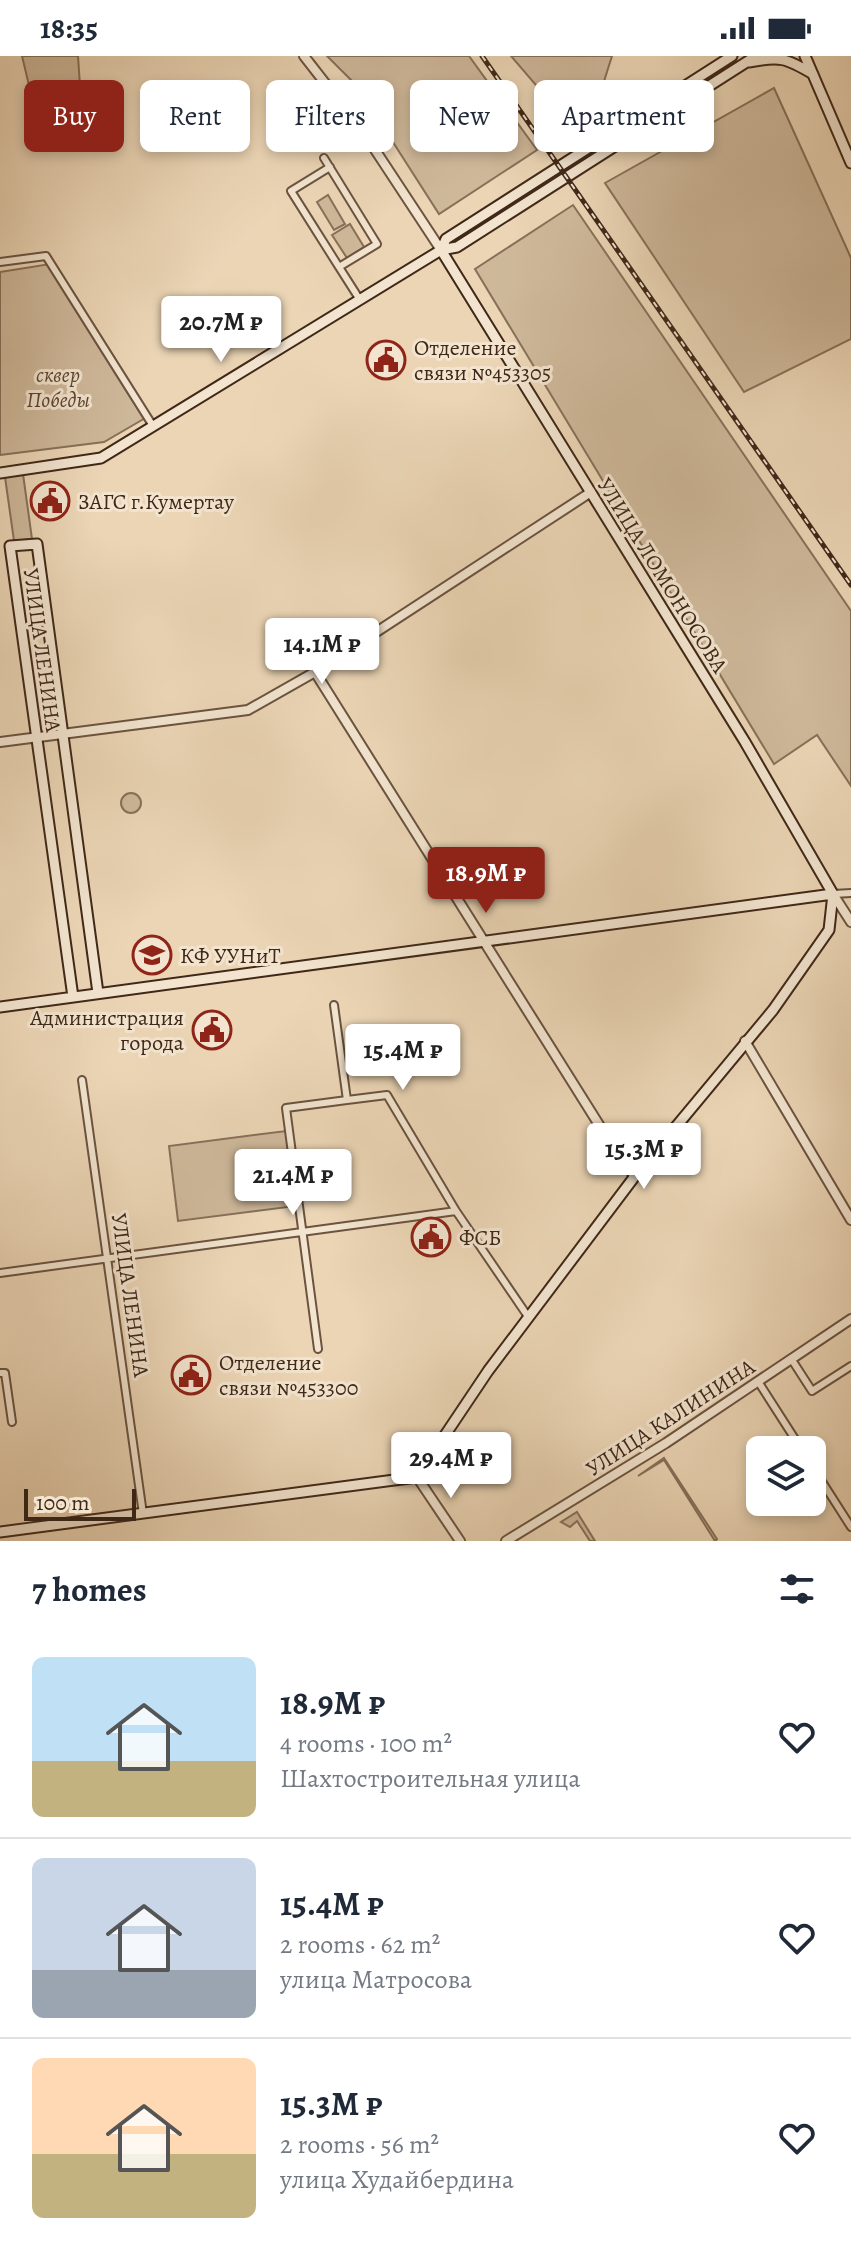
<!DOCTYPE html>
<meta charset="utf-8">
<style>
:root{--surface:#fff;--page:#f2f2f3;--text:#1f2937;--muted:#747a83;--line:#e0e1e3;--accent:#8f2418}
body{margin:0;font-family:Alegreya,serif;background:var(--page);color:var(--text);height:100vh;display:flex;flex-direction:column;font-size:30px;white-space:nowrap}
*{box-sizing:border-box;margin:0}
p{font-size:26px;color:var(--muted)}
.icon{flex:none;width:44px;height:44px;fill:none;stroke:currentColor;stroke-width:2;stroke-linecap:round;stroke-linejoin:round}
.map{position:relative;height:1485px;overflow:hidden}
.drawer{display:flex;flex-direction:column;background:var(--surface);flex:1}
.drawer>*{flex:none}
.hud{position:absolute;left:24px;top:24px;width:804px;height:72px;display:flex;gap:16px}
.fabs{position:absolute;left:746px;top:1380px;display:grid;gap:16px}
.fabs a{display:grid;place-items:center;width:80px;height:80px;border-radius:12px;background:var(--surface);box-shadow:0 4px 12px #0003;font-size:40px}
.scale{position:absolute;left:24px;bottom:20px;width:112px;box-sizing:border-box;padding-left:8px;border:4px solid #402818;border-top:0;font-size:22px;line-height:28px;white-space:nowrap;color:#402818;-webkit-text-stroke:6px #f2e4cf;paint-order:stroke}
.price{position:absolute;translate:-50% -68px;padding:0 18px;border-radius:8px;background:#fff;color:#222;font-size:26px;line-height:52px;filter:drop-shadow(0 2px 4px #0008)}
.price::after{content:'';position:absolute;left:50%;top:48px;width:24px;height:18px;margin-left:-12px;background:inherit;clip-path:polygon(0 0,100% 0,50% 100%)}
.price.active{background:var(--accent);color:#fff}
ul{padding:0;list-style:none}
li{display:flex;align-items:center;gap:24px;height:200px;padding:0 32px}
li+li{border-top:2px solid var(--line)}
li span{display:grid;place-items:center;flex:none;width:224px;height:160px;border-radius:12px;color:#555}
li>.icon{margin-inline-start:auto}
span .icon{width:96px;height:96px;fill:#fffc;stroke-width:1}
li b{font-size:34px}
h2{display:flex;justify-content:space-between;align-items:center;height:96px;padding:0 32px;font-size:34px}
.pill{padding:0 28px;border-radius:12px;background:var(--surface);box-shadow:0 4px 12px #0003;font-size:28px;line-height:72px}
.pill.active{background:var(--accent);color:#fff}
.status{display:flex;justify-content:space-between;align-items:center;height:56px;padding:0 40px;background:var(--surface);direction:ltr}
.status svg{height:22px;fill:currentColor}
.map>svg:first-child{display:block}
.green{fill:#ceb89a;stroke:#877059;stroke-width:2}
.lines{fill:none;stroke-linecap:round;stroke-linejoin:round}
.minor-casing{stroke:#6b533f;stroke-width:10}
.tertiary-casing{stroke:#6b533f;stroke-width:12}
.secondary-casing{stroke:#402818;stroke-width:13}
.minor{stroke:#f2e4cf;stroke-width:6}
.tertiary{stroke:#f2e4cf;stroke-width:8}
.secondary{stroke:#f2e4cf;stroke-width:9}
.rail-casing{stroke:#402818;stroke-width:5}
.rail{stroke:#f2e4cf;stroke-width:2;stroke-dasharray:6;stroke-linecap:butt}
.labels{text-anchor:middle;stroke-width:6;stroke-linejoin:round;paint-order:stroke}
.poi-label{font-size:22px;fill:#402818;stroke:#f2e4cf;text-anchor:start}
.park-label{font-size:22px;font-style:italic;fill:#5c4532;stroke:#f2e4cf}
.street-label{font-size:22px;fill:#402818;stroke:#f2e4cf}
</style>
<div class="status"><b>18:35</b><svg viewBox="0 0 49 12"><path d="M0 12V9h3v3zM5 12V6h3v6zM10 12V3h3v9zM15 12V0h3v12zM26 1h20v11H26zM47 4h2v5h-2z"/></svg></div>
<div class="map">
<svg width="851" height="1485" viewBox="0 0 851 1485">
<rect width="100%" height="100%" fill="#ebd5b5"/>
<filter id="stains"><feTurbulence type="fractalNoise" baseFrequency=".0025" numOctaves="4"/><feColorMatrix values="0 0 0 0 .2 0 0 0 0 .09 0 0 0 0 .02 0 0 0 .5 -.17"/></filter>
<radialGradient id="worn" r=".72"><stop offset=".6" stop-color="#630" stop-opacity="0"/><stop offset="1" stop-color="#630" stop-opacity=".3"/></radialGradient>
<path class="green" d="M22,0H78L80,30L70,48L52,53L34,50Z
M327,0H469L537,94L439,158L357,30Z
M511,0H612L599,41L565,63Z
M774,32L851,202V283L744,336L605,127Z
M328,139L345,168L334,174L317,146Z
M573,149L851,555V730L817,679L774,708L475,213Z
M350,168L364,191L347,202L332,179Z
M50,208L147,361L104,386L0,399V216Z
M23,418L32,483L14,485L5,421Z
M121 747a10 10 0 1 1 20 0a10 10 0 1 1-20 0Z
M286,1075L296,1150L178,1165L169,1090Z
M664,1402L717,1483L715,1485L664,1404L638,1420Z
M577,1456L595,1485H590L577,1465L570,1471L561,1466Z"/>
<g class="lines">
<defs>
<path id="minor" d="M324,102L377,188L339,211L360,244
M330,111L291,135L339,211
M0,206L46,200L153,370
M833,838L851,837
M334,949L347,1044L387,1039L456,1155L529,1262
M82,1024L143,1458
M0,1217L456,1155
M318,1293L286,1052L347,1044
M792,1304L812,1335L851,1310
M0,1317H5L12,1366
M759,1327L802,1394
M812,1410L851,1471"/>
<path id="tertiary" d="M304,0L364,77L441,194
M315,616L623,1107L635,1120
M0,686L248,654L315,616L591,436
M833,838L851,866
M745,985L851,1164
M417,1421L460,1485
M506,1485L666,1387L851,1263"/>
<path id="secondary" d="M805,0L851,107
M749,6C780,0 786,2 813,18
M441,194L745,686L833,838
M441,194L446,183L732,0
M0,417L101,402L441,194L457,191L756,0
M73,941L10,490L37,488L98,937
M0,951L833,838
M0,1476L417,1421L488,1315L635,1120L773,954L829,874L833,838"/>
</defs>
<use href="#minor" class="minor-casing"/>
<use href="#tertiary" class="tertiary-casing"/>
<use href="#secondary" class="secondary-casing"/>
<use href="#minor" class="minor"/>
<use href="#tertiary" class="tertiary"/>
<use href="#secondary" class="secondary"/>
<defs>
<path id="rail" d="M482,0L851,529"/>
</defs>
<use href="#rail" class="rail-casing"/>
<use href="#rail" class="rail"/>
</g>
<defs>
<symbol id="civic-ring" viewBox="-11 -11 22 22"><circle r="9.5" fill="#f2e4cf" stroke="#8f2418" stroke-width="1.5"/><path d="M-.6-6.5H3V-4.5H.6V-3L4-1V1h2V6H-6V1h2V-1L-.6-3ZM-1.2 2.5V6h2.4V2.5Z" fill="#8f2418"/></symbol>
<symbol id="university-ring" viewBox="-11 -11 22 22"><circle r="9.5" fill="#f2e4cf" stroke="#8f2418" stroke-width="1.5"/><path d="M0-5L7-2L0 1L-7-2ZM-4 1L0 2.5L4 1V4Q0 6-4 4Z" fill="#8f2418"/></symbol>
</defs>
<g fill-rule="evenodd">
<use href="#civic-ring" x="364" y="282" width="44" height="44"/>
<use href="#civic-ring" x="28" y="423" width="44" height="44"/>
<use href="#university-ring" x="130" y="877" width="44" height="44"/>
<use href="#civic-ring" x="190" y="952" width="44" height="44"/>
<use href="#civic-ring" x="409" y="1159" width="44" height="44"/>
<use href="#civic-ring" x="169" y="1297" width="44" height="44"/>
</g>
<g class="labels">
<g class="poi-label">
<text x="414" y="299">Отделение<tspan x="414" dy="25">связи №453305</tspan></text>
<text x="78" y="453">ЗАГС г.Кумертау</text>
<text x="180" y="907">КФ УУНиТ</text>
<text x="184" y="969" text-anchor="end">Администрация<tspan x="184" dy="25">города</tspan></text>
<text x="459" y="1189">ФСБ</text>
<text x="219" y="1314">Отделение<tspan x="219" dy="25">связи №453300</tspan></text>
</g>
<g class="park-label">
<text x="58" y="326">сквер<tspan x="58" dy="25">Победы</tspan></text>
</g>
<g class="street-label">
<text transform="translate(663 519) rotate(58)" y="8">УЛИЦА ЛОМОНОСОВА</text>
<text transform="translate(43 594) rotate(82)" y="8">УЛИЦА ЛЕНИНА</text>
<text transform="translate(131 1239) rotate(82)" y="8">УЛИЦА ЛЕНИНА</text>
<text transform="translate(670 1361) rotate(-33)" y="8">УЛИЦА КАЛИНИНА</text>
</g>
</g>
<rect width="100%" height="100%" filter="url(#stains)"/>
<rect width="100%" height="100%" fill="url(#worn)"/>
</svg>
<div class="fabs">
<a><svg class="icon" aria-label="layers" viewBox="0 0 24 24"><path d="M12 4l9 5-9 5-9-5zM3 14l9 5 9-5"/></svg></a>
</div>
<div class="scale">100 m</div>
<b class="price" style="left:221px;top:308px">20.7M ₽</b>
<b class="price" style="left:322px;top:630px">14.1M ₽</b>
<b class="price active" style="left:486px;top:859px">18.9M ₽</b>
<b class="price" style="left:403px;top:1036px">15.4M ₽</b>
<b class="price" style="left:644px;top:1135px">15.3M ₽</b>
<b class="price" style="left:293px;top:1161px">21.4M ₽</b>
<b class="price" style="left:451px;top:1444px">29.4M ₽</b>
<div class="hud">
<a class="pill active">Buy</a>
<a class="pill">Rent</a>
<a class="pill">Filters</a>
<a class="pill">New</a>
<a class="pill">Apartment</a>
</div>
</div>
<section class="drawer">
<h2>7 homes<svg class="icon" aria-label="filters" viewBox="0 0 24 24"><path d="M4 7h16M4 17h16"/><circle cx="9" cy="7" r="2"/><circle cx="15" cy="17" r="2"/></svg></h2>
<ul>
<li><span style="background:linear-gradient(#bfe0f5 65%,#c2b280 0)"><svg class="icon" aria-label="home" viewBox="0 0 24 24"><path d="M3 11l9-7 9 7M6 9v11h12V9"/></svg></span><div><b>18.9M ₽</b><p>4 rooms · 100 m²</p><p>Шахтостроительная улица</p></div><svg class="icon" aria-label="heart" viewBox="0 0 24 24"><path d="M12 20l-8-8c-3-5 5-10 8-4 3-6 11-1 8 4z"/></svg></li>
<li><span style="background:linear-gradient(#c9d6e8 70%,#9aa5b1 0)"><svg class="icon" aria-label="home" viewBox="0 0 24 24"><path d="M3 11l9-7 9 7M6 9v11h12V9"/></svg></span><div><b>15.4M ₽</b><p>2 rooms · 62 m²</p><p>улица Матросова</p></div><svg class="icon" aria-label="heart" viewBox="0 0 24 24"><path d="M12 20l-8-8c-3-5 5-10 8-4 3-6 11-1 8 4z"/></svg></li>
<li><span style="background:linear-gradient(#ffd9b3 60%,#c2b280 0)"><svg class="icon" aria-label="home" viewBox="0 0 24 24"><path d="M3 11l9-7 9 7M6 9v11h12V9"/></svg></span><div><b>15.3M ₽</b><p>2 rooms · 56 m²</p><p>улица Худайбердина</p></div><svg class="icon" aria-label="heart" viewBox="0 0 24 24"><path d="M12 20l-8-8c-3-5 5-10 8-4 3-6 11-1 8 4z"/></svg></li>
</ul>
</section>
